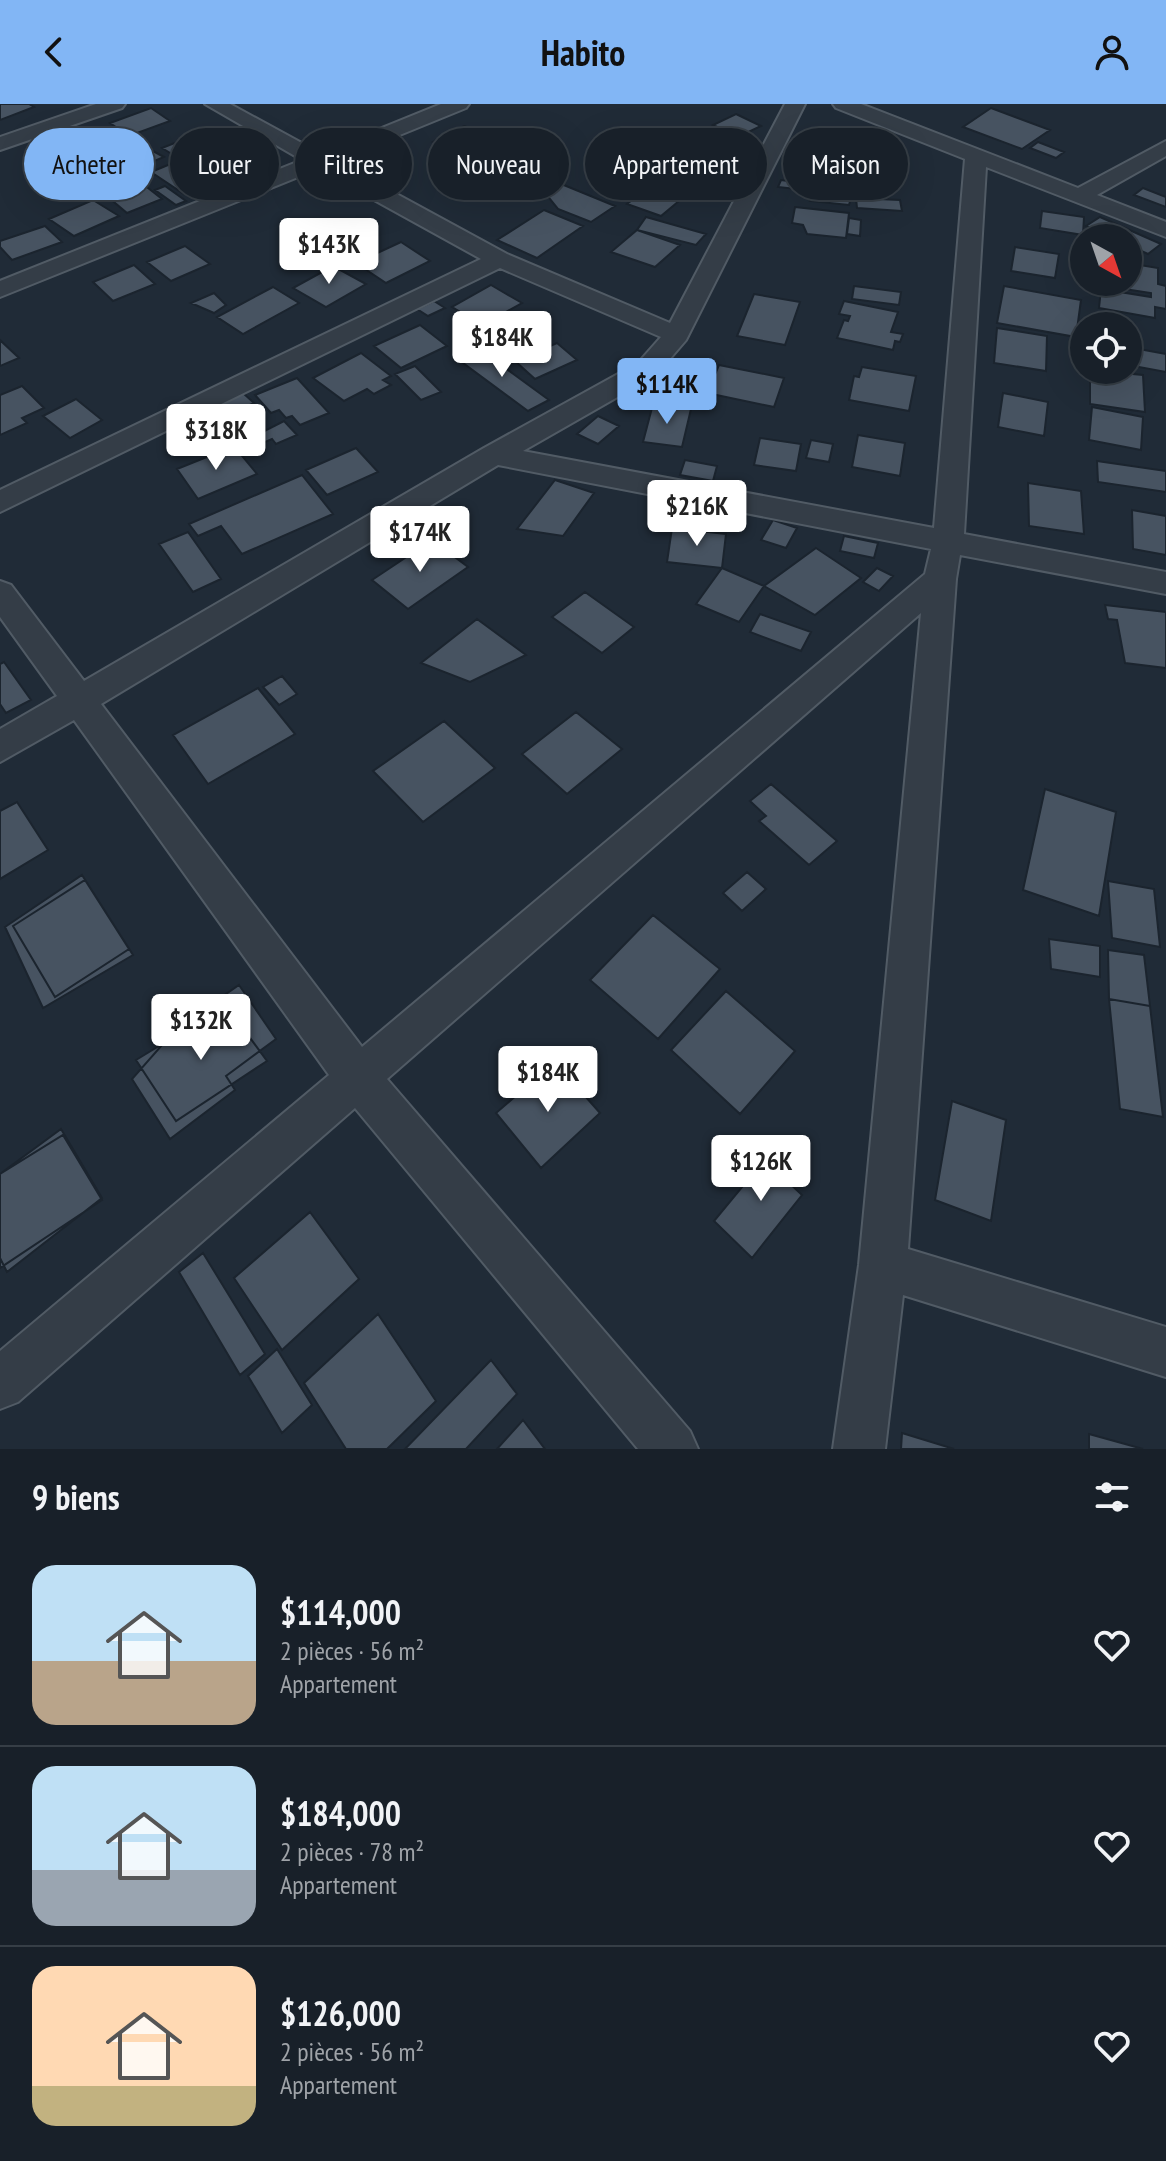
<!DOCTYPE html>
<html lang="fr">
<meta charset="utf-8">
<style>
:root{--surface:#182029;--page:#212831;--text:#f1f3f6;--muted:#9fa3a8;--line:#363e46;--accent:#82b6f5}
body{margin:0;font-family:"PT Sans Narrow",sans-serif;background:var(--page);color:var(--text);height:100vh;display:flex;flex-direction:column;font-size:30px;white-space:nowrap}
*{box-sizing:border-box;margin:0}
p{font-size:26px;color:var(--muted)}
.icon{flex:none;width:44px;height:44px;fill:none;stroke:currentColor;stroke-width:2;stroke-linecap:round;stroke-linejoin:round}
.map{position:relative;height:1345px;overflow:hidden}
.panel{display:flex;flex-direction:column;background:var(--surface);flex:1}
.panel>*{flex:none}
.hud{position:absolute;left:24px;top:24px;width:1118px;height:72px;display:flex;gap:16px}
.needle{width:52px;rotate:140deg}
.controls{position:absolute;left:1070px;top:120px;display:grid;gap:16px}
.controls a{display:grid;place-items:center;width:72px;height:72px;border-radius:50%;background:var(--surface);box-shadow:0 8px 32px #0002,0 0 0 2px var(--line);font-size:40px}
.price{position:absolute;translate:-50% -68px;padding:0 18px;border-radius:8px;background:#fff;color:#222;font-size:26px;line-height:52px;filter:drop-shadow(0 2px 4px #0008)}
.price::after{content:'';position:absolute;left:50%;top:48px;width:24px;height:18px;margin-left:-12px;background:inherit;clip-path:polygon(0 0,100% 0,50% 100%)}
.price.current{background:var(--accent);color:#111}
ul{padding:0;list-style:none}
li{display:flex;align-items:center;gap:24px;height:200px;padding:0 32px}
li+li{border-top:2px solid var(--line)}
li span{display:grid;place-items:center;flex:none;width:224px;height:160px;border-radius:24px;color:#555}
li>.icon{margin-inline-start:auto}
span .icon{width:96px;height:96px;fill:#fffc;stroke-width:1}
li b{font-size:34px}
h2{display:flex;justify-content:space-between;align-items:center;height:96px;padding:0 32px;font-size:34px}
.pill{padding:0 28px;border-radius:36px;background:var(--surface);box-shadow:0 8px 32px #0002,0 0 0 2px var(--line);font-size:28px;line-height:72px}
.pill.current{background:var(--accent);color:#111}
header{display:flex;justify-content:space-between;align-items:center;height:104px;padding:0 32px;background:var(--accent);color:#111;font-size:36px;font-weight:600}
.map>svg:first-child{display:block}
.building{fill:#475361;stroke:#1b242e;stroke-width:2}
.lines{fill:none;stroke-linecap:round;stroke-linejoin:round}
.street-casing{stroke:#515b65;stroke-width:4}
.street{fill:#343d47;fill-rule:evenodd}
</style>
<header><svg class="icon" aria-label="back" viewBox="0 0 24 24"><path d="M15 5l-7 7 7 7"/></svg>Habito<svg class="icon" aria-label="person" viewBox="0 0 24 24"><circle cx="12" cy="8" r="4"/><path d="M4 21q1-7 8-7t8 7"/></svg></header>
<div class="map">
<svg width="1166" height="1345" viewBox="0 0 1166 1345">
<rect width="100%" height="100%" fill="#202b37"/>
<path class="building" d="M0,0H29L34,3L0,16Z
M151,4L170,17L129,32L110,19Z
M991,4L1050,26L1022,45L963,23Z
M736,10L761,22L738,33L713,21Z
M464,22L496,36L465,52L433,38Z
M720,27L741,38L704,56L682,45Z
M74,35L88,47L44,63L29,50Z
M177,38L190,46L175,52L162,44Z
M1038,38L1064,48L1056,54L1030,44Z
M489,40L503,46L478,59L465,52Z
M795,44L856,52L849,77L786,69Z
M153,47L164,53L145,61L135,55Z
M197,49L230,71L184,90L151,68Z
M653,70L691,82L685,92L643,79Z
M63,72L71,78L46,88L38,82Z
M781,76L816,81L814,87L778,83Z
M554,77L615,102L591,118L558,105L545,89Z
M143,80L162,95L127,109L108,93Z
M651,81L685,92L661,112L627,100Z
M165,82L186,97L176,101L155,86Z
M1143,84L1166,93V103L1134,91Z
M814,88L841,92L851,94L849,101L810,97Z
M856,94L900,96L902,107L857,104Z
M93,96L119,112L74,132L49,115Z
M795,103L849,109L846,134L807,130L803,121L792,119Z
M544,106L583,122L537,154L497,136Z
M1042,107L1084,113L1083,131L1040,124Z
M646,113L706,130L696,141L637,126Z
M1100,113L1161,140L1148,150L1128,141V134H1112L1086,122Z
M849,114L861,116L860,132L847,130Z
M45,122L62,138L12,156L0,143V137Z
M637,126L680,141L655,163L611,148Z
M401,138L430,157L386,179L356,159Z
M319,141L331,148L311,159L299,152Z
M350,141L370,152L356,159L331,148Z
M185,142L210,160L171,177L147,158Z
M1015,143L1059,150L1055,174L1011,167Z
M1128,159L1158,164V180L1166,182V205L1155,203V214L1099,204L1101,185L1151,193V189L1105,182L1106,178H1128Z
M134,161L155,180L113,197L93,178Z
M333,162L366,180L326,203L293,184Z
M491,181L522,199L483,221L452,203Z
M854,182L901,188L899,201L852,195Z
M1004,182L1081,196L1076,233L997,219Z
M273,183L299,199L243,230L217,213Z
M214,189L226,201L214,209L191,199Z
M754,190L800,198L785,241L737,232Z
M434,197L445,204L428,212L417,205Z
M844,197L898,208L891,228L903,230L900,238L895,237L893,246L837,234L844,216L848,217L850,212L839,210Z
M420,221L447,242L401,264L374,242Z
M997,224L1047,232L1046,267L994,259Z
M0,236L19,254L0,262Z
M557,239L577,256L535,275L515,257Z
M475,242L549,296L528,307L455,253Z
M1128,243L1166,250V268L1128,261Z
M361,249L391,272L383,276L391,281L374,290L367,285L344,297L313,274Z
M719,261L784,274L774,303L707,289Z
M415,262L441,288L421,296L395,270Z
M862,263L916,272L909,307L849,296L854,272L859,273Z
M1090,266L1143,271L1145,308L1090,300Z
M297,274L329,309L300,321L292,312L286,314L279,306L271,309L255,291Z
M22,282L44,304L22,314L27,319L0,331V291Z
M243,289L254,299L225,313L214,303Z
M1003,289L1048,298L1044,332L998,323Z
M76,295L102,316L70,334L43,312Z
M653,300L691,305L682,343L643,338Z
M1092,303L1143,313L1141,346L1089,336Z
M252,308L264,326L238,336L226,318Z
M598,312L619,322L598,340L577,330Z
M284,317L297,331L276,340L272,335L249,345L243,338Z
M858,331L905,339L900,372L852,363Z
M760,334L801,340L796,367L754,361Z
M811,336L833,340L829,358L806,354Z
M234,342L257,370L198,395L177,365Z
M356,344L378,368L327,391L306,366Z
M685,356L717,362L713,377L680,371Z
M1097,357L1166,367V388L1098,378Z
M302,371L333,410L242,450L221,422L198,432L189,420Z
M555,376L594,389L563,432L517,425Z
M1028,379L1081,387L1084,430L1029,422Z
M677,398L729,409L723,427L669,415Z
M1132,406L1166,412V451L1133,445Z
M773,416L797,424L786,444L761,436Z
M672,424L726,430L722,464L667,458Z
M188,428L221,475L193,488L159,440Z
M844,432L878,439L874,454L840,447Z
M432,436L468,463L408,505L372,476Z
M816,444L861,474L815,511L764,482Z
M722,464L764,482L739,518L696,500Z
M877,464L893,472L879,487L863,478Z
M585,488L634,523L602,549L552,513Z
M1105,501L1166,508V564L1125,559L1117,516L1108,515Z
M760,510L811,528L801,547L750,528Z
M477,515L526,551L470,578L421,559Z
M4,558L31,596L6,609L0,600V560Z
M282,572L297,590L279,601L263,583Z
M258,584L295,630L208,680L173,631Z
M576,608L622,645L567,690L522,650Z
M444,617L495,664L423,718L373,667Z
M771,680L837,737L809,761L759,717L766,712L750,697Z
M1045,685L1116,708L1099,812L1023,786Z
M17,698L48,746L0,775V707Z
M747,768L766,785L742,807L723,789Z
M82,771L133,851L43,904L5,823Z
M85,776L129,845L55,893L13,822Z
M1108,777L1154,785L1160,843L1112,834Z
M653,811L720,865L658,935L590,876Z
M1049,835L1100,842V873L1051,865Z
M1108,846L1144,851L1150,902L1109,895Z
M239,881L276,935L226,972L235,986L170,1035L132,975L177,924Z
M726,887L795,947L740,1010L671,946Z
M1109,895L1150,902L1163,1013L1120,1005Z
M226,901L267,957L176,1017L136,956Z
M555,958L600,1009L541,1064L496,1009Z
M952,997L1006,1016L991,1117L935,1096Z
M61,1025L102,1094L7,1168L0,1154V1070Z
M63,1031L102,1096L0,1164V1070Z
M776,1042L799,1062L787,1077L802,1091L752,1154L714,1117Z
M310,1108L359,1175L282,1246L234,1174Z
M203,1149L265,1250L240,1271L179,1168Z
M378,1210L436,1297L387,1345H346L304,1279Z
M277,1245L312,1301L282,1329L248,1272Z
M491,1256L517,1290L466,1345H405Z
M523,1316L545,1345H497Z
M902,1329L954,1345H901Z
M1089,1330L1143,1345H1089Z"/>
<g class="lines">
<defs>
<path id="street" d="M96,0H125L122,4L0,46V33Z
M205,0H230L320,49L441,0H469L466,4L336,57L507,150L670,219L785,0H805L686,236L656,271L523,347L934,424L965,55L836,4L833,0H861L1078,84L1166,37V52L1097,91L1166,118V133L986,63L964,430L1166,468V490L960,451L956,475L908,1145L1166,1223V1273L903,1191L885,1345H833L859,1161L921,509L387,975L690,1327L698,1345H638L355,1004L18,1298L0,1305V1247L329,971L74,616L0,658V625L57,592L0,513V477L11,481L84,577L484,344L638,259L661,233L500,164L0,408V386L481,155L318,65L0,193V177L302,56ZM498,361L931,445L925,470L362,943L101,600Z"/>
</defs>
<use href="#street" class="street-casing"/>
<use href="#street" class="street"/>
</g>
</svg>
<div class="controls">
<a><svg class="needle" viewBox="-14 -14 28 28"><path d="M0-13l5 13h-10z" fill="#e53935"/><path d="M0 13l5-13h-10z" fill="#9fa3a8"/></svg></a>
<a><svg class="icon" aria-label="locate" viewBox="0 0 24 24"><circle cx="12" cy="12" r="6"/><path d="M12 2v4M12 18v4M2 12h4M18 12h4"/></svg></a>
</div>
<b class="price" style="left:329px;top:182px">$143K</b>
<b class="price" style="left:502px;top:275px">$184K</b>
<b class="price current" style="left:667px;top:322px">$114K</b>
<b class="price" style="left:216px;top:368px">$318K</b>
<b class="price" style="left:697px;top:444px">$216K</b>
<b class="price" style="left:420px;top:470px">$174K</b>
<b class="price" style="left:201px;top:958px">$132K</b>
<b class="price" style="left:548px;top:1010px">$184K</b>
<b class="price" style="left:761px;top:1099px">$126K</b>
<div class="hud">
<a class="pill current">Acheter</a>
<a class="pill">Louer</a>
<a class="pill">Filtres</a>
<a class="pill">Nouveau</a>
<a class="pill">Appartement</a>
<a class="pill">Maison</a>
</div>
</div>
<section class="panel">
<h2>9 biens<svg class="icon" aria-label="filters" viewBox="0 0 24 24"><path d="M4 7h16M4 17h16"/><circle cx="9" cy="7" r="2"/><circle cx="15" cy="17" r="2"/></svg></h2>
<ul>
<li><span style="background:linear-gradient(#bfe0f5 60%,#b9a48a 0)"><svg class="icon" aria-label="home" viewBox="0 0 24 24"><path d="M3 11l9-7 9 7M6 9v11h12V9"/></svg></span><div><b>$114,000</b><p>2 pièces · 56 m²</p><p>Appartement</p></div><svg class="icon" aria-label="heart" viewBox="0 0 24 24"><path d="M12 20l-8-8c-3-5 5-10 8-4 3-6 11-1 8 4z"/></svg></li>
<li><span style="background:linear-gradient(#bfe0f5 65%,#9aa5b1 0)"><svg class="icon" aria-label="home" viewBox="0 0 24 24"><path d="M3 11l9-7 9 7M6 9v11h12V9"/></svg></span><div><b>$184,000</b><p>2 pièces · 78 m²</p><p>Appartement</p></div><svg class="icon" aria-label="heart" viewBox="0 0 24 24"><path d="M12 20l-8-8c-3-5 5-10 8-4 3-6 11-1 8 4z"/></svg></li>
<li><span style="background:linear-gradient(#ffd9b3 75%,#c2b280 0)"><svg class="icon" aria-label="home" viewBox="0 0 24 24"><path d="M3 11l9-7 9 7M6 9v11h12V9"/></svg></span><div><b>$126,000</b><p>2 pièces · 56 m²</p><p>Appartement</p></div><svg class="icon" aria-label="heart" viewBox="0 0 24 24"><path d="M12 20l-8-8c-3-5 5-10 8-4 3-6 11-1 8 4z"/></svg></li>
</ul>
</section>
